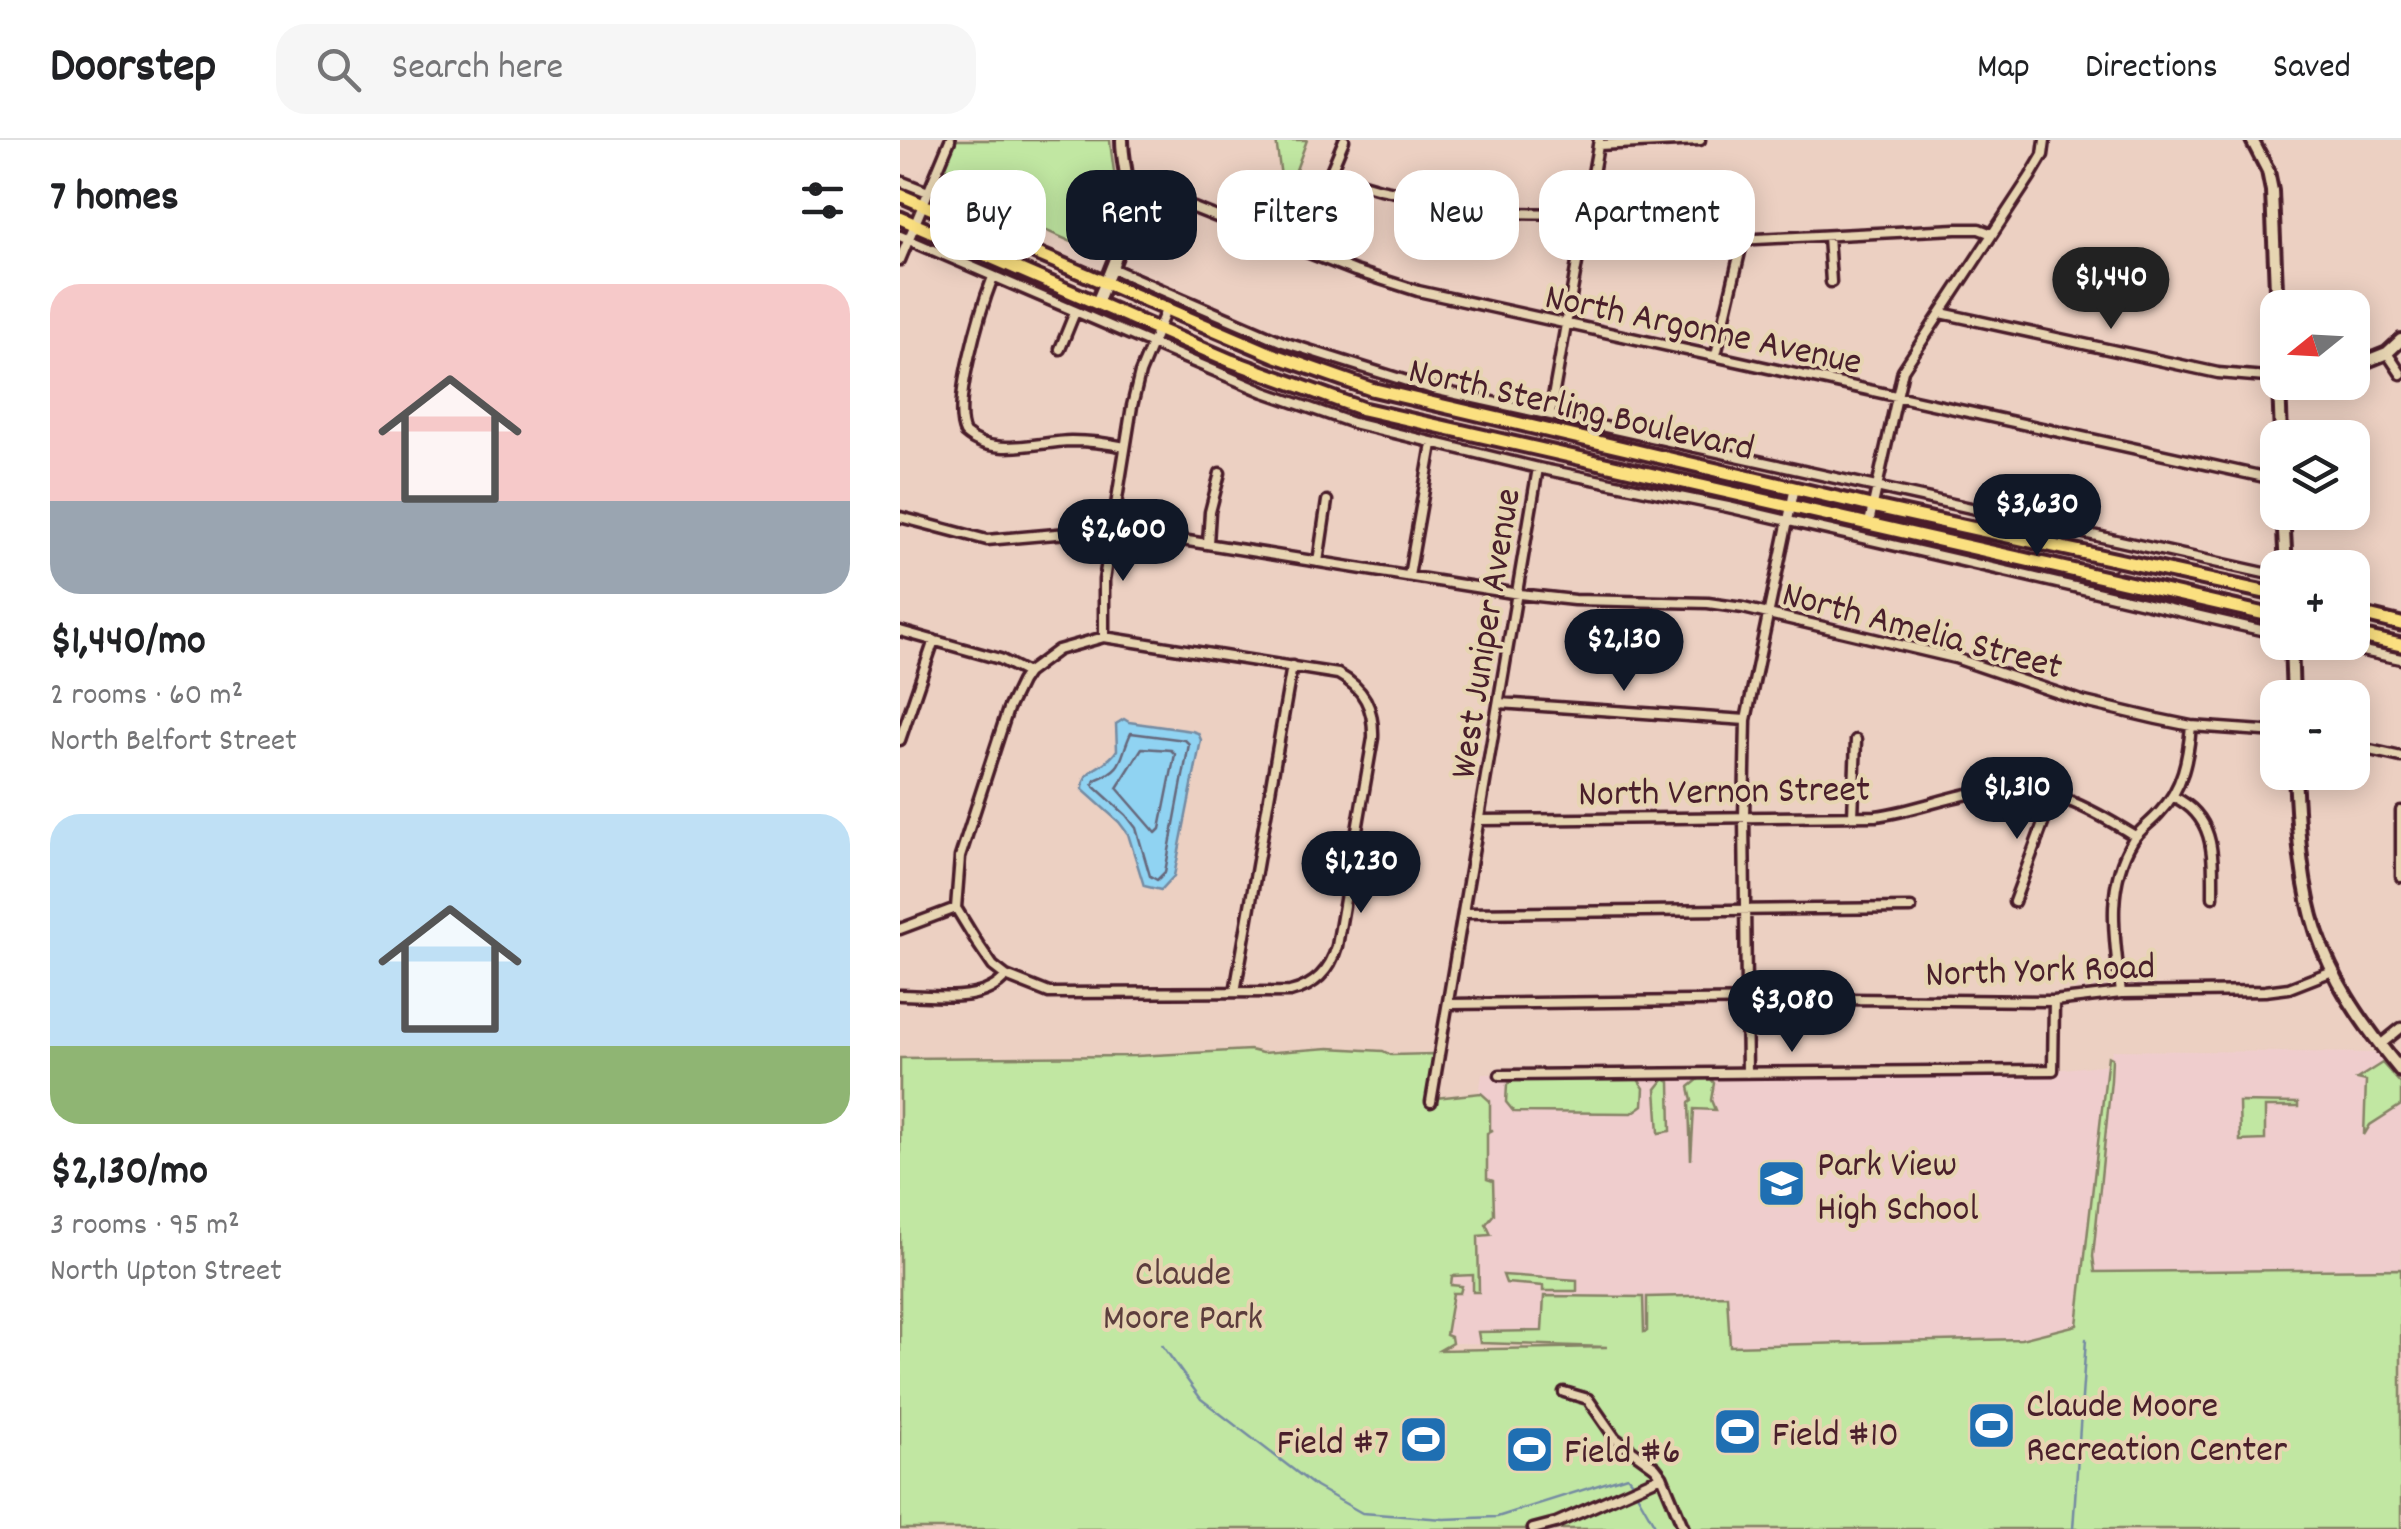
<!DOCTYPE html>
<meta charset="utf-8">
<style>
:root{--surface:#fff;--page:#f6f6f6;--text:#202124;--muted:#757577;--line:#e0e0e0;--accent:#111827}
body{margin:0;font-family:Dekko,sans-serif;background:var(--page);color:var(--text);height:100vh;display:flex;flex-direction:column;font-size:38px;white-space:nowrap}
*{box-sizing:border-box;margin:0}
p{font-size:32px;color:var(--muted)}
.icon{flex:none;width:55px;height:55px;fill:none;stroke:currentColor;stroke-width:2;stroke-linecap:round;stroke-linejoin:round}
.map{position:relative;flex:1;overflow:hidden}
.drawer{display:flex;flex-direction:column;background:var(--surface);width:900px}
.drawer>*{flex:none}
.banner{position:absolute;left:30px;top:30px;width:950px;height:90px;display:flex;gap:20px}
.needle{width:65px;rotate:252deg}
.fabs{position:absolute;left:1360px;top:150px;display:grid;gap:20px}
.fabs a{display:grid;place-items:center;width:110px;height:110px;border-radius:20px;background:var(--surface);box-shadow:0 5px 25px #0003;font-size:50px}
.price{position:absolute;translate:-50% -85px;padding:0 22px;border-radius:35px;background:var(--accent);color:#fff;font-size:32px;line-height:65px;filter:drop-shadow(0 2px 5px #0008)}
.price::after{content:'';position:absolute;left:50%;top:60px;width:30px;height:22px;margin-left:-15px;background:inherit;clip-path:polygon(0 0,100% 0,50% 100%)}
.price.on{background:#222;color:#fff}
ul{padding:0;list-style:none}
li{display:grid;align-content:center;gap:20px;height:530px;padding:0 50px}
li span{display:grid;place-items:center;height:310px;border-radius:30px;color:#555}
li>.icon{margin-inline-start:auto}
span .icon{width:180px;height:180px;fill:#fffc;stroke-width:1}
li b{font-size:42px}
h2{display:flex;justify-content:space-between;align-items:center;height:120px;padding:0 50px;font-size:42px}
.pill{padding:0 35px;border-radius:30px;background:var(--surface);box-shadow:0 5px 25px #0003;font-size:35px;line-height:90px}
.pill.on{background:var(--accent);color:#fff}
header{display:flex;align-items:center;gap:60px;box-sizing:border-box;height:140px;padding:0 50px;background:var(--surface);border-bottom:2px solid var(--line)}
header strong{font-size:48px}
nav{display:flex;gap:55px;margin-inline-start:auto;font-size:35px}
.search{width:700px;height:90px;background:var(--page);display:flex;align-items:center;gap:25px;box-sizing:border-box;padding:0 35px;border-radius:30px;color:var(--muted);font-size:38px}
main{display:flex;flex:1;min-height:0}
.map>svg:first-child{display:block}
.built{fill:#efcdcd}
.green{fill:#c1e7a2;stroke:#868366;stroke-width:2.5}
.water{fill:#90d3f2;stroke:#748ba2;stroke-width:2.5}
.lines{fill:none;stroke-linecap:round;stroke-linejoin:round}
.shore{stroke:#66677b;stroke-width:2.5}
.stream{stroke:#748ba2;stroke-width:2.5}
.street-casing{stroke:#4a1f2b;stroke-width:15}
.secondary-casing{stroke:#4a1f2b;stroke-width:18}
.primary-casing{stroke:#4a1f2b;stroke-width:19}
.street{stroke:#e7d5b2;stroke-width:8}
.secondary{stroke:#e7d5b2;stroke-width:10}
.primary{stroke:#fbe080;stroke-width:11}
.labels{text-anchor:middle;stroke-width:8;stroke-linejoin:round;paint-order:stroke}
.street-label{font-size:38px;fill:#4a1f2b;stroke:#e7d5b2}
.poi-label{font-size:38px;fill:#4a1f2b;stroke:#e7d5b2;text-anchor:start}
.park-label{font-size:38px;fill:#5c3d3d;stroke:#e7d5b2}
</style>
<header>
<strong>Doorstep</strong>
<div class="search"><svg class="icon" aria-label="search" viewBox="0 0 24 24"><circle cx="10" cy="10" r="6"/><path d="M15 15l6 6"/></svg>Search here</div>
<nav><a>Map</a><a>Directions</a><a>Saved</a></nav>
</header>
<main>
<section class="drawer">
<h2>7 homes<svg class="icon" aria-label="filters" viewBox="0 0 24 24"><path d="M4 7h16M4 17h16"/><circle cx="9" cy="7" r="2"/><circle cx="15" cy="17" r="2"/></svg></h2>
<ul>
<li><span style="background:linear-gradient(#f6c9c9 70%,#9aa5b1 0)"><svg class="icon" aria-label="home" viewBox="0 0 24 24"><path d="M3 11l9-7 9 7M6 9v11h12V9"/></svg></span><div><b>$1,440/mo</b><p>2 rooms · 60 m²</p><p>North Belfort Street</p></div></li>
<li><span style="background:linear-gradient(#bfe0f5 75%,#8fb573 0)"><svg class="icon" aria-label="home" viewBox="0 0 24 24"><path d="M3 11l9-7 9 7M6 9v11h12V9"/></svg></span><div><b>$2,130/mo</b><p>3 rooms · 95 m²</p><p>North Upton Street</p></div></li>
</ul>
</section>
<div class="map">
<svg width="1501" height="1389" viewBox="0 0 1501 1389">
<rect width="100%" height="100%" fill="#ecd0c2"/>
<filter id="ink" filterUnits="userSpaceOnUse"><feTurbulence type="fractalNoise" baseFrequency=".01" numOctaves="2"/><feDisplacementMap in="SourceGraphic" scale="20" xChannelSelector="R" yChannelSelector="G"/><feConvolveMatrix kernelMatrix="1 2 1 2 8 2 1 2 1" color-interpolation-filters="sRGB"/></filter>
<g filter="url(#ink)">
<path class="built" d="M1212,910L1475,913L1501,945V1129L1189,1133L1182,1184L1121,1199L830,1206L553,1203L538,1210L552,1136L582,934L1153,930L1210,924Z"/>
<path class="green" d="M55,0H210C212,29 230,97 199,114L45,46L39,40Z
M376,0H407L382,68V44Z
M429,908L483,911L491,915L533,914L526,959L581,953L590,961V990H593L587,993V1039L593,1041L594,1074L586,1084L591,1095L578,1096L579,1152H573V1135L552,1136L551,1145L562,1146L560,1153H553L546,1195L551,1197L552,1203L540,1210L707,1207L580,1203L578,1192L642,1191L644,1156L743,1157L744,1192L747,1191V1157L827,1155L830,1206L1121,1199L1177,1185L1208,916L1212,918L1211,940L1193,1116L1195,1132L1501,1129V1389H0V918L236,916L350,910L362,913Z
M1482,923L1501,944V965L1470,985L1464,995L1466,941L1457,939Z
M737,938L744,948L743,965L732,973L614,972L606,962L607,945L614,939Z
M764,939L770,942L771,991L759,993L756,949Z
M799,939H811L814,943L811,960L815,970L794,969L791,1020L789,963L792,961L789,947Z
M1339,962L1398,963V967H1365V1000L1340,1001Z
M603,1135L677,1140V1151H643V1146L606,1143Z"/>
<path class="water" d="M224,579L229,582L292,591L298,593L301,600L274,736L261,750L244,746L228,694L219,682L183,650C182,626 205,630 217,610L216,584Z"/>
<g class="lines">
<path class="shore" d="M231,593L285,600L289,604L265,732L257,740L250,736L236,688L226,675L193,645L195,640C226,628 219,618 231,593Z
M242,608L271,610L275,614L260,689L256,693L217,648Z"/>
<path class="stream" d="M262,1205L301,1259L416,1347L462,1373L544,1379L597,1377L727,1336L732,1342
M737,1354L757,1389
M1173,1389L1186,1199"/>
<defs>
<path id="street" d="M698,5L800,0
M431,35L480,49L600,73L684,74
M0,41L28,52
M228,56L276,61L455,131L518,151L1378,340
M0,96L364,252L453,283L638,328L828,367L1378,494
M928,96L931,142
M776,103L1056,89H1079L1092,94
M398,110L444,0
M0,120L50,0
M211,128L383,202L529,248L1378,436
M93,137C81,168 51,266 65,293C93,318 136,302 171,301C189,301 207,303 225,307
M1041,173L1318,233L1378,238
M160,209L175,172
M1487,213L1501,234
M816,215L843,99
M650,274L699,0
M0,377L87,400L213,389L619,454L674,460L808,463L843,468L1055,518L1185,562L1257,579L1291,586L1378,592
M969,383L1003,230L1130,37L1143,15L1145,0
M308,403L310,372L320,333
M418,422L427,361
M509,436L532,304
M0,491L100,519L127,533
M204,497L438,534C464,548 474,568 473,598L437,806C430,831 415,846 390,852L149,853L106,836L93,826L78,804L56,768L60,717L108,569L121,542L127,533L158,510Z
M204,497V440L232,266L240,233L266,170
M1420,502L1501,519
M599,563L846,580
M0,600L34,500
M1452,606L1501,617
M1274,657C1316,677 1313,716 1313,757
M1501,671V737
M953,676L956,600
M580,680L976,676C1015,671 1051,655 1090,650C1145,643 1190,668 1235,696
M1114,762L1154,654
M564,773L1011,768
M0,789L56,768
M335,852L392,526
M1221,853C1215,802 1204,747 1233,700C1240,689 1252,682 1260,672C1283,648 1288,618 1291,586
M0,855C35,855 82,865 106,836
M549,864L950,859L1154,861L1221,853L1365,851L1389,848L1430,832
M1480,905L1501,888
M847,933L844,677L846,580L895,347
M600,935L1153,930L1154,861
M531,962L638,328
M664,1252L688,1259L715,1298L755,1327L762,1336L784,1389
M633,1389L656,1383L762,1336"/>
<path id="secondary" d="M1352,0L1368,31L1372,51L1378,199
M197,163C211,128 229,94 228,56C228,37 222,19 222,0
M1452,227L1487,213L1501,200
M1379,242L1381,298
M1383,372L1386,428
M1391,502L1393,558
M1395,632C1401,770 1412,823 1501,931"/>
<path id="primary" d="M0,55L374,215L471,249L971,366L1378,455
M0,78L331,221L463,269L1378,477
M1452,472L1501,484
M1452,494L1501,505"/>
</defs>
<use href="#street" class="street-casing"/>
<use href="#secondary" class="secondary-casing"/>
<use href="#primary" class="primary-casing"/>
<use href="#street" class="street"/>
<use href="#secondary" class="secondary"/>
<use href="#primary" class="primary"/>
</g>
</g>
<defs>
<symbol id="school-square" viewBox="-11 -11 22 22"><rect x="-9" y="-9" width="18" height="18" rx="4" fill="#1f6fb2" stroke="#e7d5b2"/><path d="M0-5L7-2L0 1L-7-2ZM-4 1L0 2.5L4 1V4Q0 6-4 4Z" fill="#fff"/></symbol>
<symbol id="stadium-square" viewBox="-11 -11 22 22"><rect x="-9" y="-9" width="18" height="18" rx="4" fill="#1f6fb2" stroke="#e7d5b2"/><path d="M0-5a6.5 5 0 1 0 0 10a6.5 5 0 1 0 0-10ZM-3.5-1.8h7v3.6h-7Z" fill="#fff"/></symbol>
</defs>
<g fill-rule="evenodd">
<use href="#school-square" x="854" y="1016" width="55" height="55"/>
<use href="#stadium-square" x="1064" y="1258" width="55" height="55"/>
<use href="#stadium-square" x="810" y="1264" width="55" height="55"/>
<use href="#stadium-square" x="496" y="1272" width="55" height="55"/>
<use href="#stadium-square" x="602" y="1282" width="55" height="55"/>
</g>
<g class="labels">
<g class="street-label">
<text transform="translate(804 187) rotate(12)" y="13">North Argonne Avenue</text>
<text transform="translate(682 267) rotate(13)" y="13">North Sterling Boulevard</text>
<text transform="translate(1023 488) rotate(15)" y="13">North Amelia Street</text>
<text transform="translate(583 493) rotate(-81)" y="13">West Juniper Avenue</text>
<text transform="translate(824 649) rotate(-1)" y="13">North Vernon Street</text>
<text transform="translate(1140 828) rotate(-2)" y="13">North York Road</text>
</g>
<g class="poi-label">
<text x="917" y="1035">Park View<tspan x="917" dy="44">High School</tspan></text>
<text x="1126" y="1276">Claude Moore<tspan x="1126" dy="44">Recreation Center</tspan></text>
<text x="872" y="1305">Field #10</text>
<text x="489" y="1313" text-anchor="end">Field #7</text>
<text x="664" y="1322">Field #6</text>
</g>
<g class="park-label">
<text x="283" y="1144">Claude<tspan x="283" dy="44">Moore Park</tspan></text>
</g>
</g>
</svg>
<div class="fabs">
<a><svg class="needle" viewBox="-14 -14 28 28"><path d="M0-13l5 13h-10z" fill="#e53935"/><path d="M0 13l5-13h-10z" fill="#757577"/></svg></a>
<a><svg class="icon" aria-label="layers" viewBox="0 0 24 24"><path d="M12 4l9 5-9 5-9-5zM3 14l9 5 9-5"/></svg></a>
<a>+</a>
<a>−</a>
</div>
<b class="price on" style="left:1211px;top:192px">$1,440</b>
<b class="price" style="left:1137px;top:419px">$3,630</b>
<b class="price" style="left:223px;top:444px">$2,600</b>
<b class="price" style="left:724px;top:554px">$2,130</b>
<b class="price" style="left:1117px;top:702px">$1,310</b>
<b class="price" style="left:461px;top:776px">$1,230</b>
<b class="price" style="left:892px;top:915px">$3,080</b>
<div class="banner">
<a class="pill">Buy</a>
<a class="pill on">Rent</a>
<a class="pill">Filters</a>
<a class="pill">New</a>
<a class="pill">Apartment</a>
</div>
</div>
</main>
